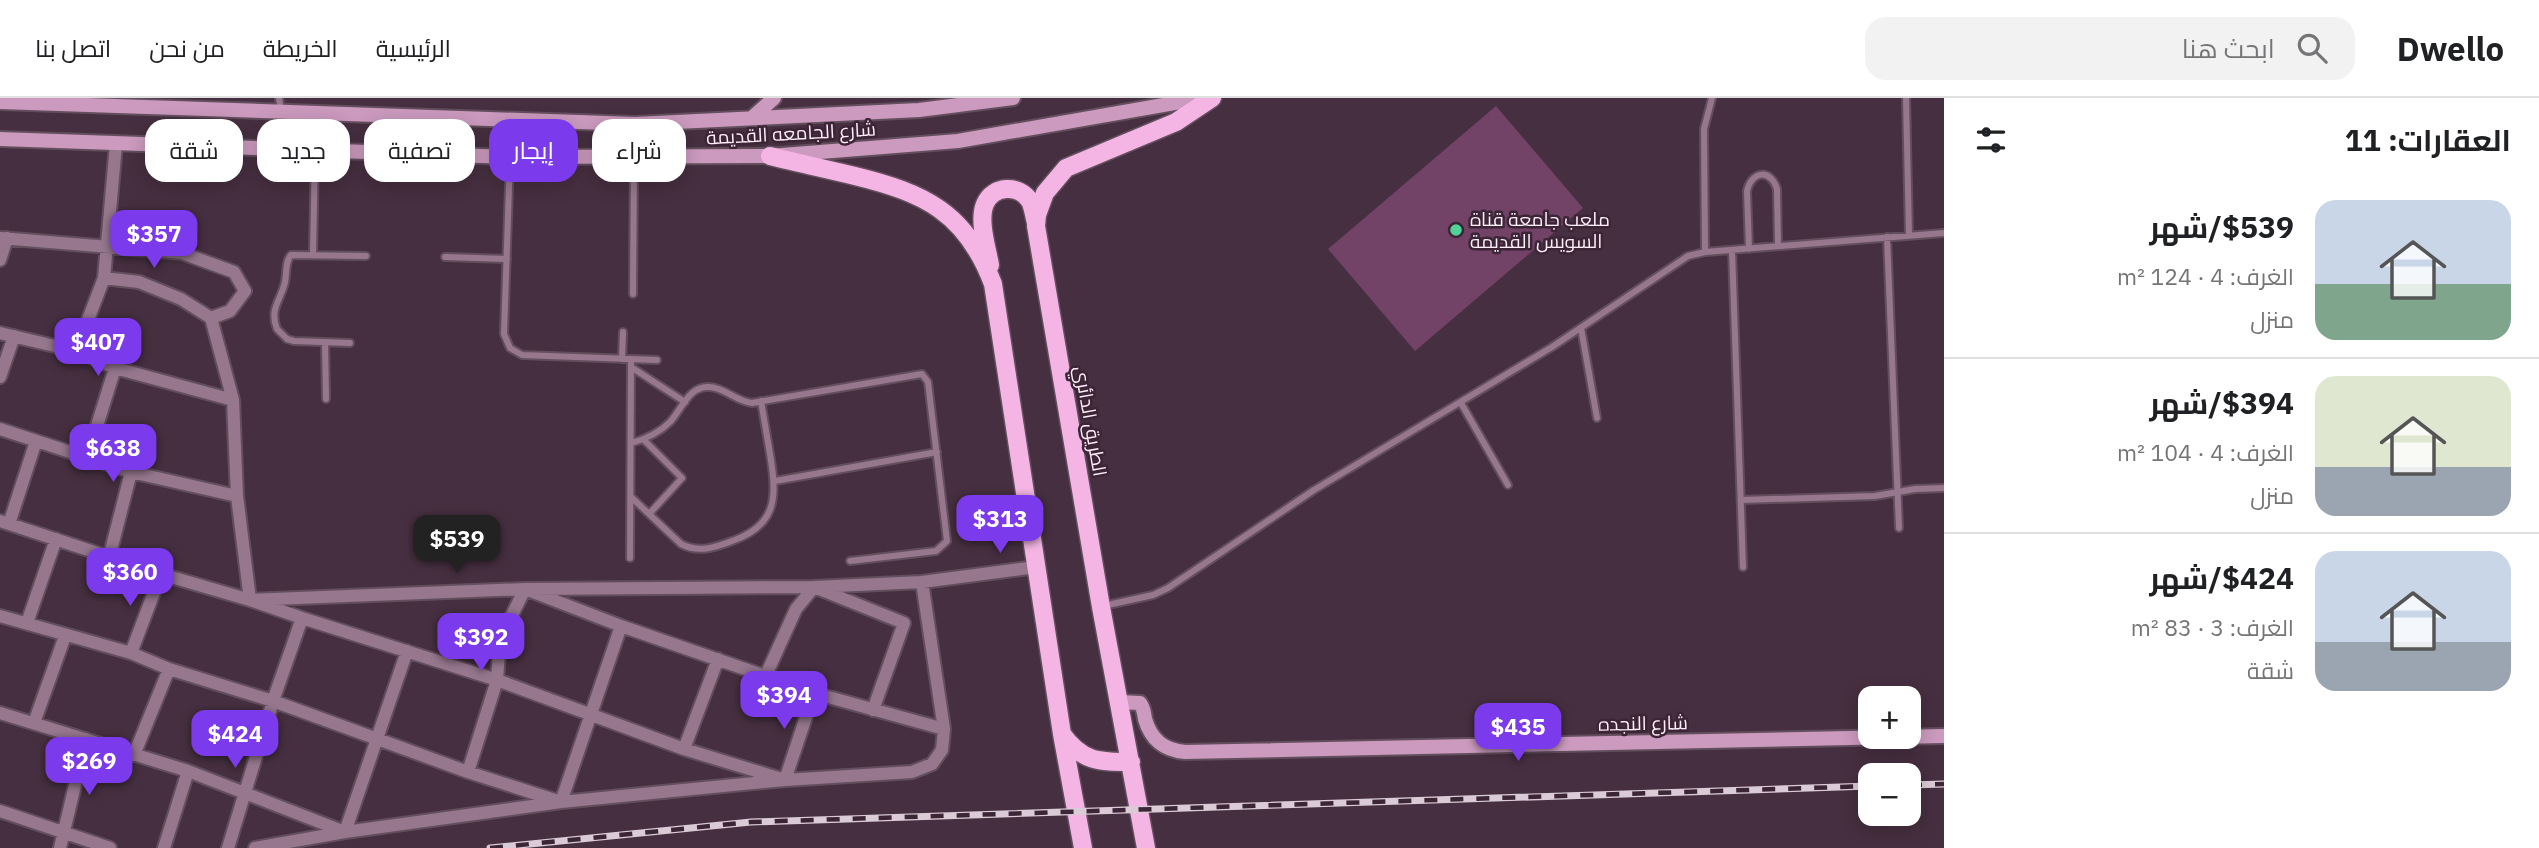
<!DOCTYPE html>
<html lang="ar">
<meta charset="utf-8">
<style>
:root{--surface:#fff;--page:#f2f2f2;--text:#202124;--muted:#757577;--line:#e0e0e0;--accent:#7c3aed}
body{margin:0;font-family:"IBM Plex Sans",Cairo,sans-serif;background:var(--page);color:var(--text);direction:rtl;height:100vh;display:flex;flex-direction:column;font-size:26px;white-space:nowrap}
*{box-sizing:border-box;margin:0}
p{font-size:23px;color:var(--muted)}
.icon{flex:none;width:38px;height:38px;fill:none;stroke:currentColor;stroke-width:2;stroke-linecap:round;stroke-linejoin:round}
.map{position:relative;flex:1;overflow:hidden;direction:ltr}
.panel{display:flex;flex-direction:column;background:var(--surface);width:595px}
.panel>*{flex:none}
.banner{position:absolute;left:21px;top:21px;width:665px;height:63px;direction:rtl;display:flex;gap:14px}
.tools{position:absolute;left:1858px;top:588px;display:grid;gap:14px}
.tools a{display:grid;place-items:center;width:63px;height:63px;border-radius:14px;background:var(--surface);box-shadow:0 4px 18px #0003;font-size:35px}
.price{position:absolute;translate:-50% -60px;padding:0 16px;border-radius:14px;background:var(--accent);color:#fff;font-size:23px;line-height:46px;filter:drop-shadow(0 2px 4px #0008)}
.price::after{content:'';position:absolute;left:50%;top:42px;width:21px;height:16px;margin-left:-10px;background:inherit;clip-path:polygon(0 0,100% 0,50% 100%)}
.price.current{background:#222;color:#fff}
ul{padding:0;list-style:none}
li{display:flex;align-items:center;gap:21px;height:175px;padding:0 28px}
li+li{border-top:2px solid var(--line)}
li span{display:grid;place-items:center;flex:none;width:196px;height:140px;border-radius:21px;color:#555}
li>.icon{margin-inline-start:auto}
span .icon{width:84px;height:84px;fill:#fffc;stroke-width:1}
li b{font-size:30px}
h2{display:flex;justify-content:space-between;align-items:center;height:84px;padding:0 28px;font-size:30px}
.chip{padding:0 24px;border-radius:21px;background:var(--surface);box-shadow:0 4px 18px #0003;font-size:24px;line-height:63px}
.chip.current{background:var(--accent);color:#fff}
header{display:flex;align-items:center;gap:42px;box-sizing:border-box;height:98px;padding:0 35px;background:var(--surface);border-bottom:2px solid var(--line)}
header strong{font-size:33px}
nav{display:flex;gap:38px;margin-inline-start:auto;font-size:24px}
.search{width:490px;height:63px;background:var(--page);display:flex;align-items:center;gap:18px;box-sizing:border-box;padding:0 24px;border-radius:21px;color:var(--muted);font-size:26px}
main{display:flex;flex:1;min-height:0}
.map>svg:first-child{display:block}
.green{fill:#724267}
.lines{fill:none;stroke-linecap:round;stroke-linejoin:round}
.lane-casing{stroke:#634e5e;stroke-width:10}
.street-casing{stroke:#634e5e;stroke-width:16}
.secondary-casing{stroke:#634e5e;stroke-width:18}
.primary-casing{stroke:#634e5e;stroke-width:21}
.lane{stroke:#96778e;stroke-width:6}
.street{stroke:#96778e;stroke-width:12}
.secondary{stroke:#cb9abe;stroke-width:14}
.primary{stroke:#f4b5e4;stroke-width:18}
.rail-casing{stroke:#dbcbd7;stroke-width:7}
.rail{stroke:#3b2536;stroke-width:4.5;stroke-dasharray:13;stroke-linecap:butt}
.poi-dot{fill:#50d398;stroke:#3b2536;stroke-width:2.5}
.labels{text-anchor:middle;stroke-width:5;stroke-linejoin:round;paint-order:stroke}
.street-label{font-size:19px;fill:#fdeef9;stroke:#3b2536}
.poi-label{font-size:19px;fill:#fdeef9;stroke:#3b2536;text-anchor:start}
</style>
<header>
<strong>Dwello</strong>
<div class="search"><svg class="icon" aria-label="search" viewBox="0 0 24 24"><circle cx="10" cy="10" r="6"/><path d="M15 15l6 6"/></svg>ابحث هنا</div>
<nav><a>الرئيسية</a><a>الخريطة</a><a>من نحن</a><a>اتصل بنا</a></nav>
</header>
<main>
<section class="panel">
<h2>العقارات: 11<svg class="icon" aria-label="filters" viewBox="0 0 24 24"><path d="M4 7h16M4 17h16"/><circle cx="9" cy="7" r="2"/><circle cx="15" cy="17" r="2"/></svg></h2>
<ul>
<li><span style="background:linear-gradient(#c9d6e8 60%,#7fa58c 0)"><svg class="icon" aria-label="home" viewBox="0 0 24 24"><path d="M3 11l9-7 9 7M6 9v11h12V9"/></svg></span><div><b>$539/شهر</b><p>الغرف: 4 · 124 m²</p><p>منزل</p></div></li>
<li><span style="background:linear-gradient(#dfe7d0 65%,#9aa5b1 0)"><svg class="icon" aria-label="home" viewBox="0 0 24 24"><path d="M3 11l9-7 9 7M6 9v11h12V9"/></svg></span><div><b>$394/شهر</b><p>الغرف: 4 · 104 m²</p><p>منزل</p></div></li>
<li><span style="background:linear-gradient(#c9d6e8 65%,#9aa5b1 0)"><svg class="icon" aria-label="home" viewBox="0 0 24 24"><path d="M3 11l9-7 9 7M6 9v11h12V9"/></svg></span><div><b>$424/شهر</b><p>الغرف: 3 · 83 m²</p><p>شقة</p></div></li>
</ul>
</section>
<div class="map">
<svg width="1944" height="750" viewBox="0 0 1944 750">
<rect width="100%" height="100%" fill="#462f40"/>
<path class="green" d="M1496,8L1583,110L1415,253L1328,151Z"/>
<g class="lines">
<defs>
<path id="lane" d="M279,0L281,13
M1906,0L1909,137
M510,59L504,236L510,250L522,257L657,262
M1887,139L1899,430
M1749,151L1747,93C1752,72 1771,71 1777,91L1778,148
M1732,152L1743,469
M1705,154L1704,31L1712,0
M313,157L315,53
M445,159L507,161
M633,196L634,60
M1581,230L1597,320
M325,244L326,301
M350,245L294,243L287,241L277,231C269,211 281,202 285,184C287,174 285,164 291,157L366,158
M622,261L623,234
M631,269L685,304
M1461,305L1508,387
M644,342L682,380L650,415
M631,345C646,341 659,335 670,324C682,311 689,287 710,289C725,290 736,303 752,305L922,276L928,284L947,443L936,453L850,463
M775,383L937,354
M631,399L681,446C698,455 714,450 732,443C778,427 777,398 770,356C767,339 764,321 761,303
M1741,402L1875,398L1915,391L1944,390
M630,460L631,261
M1103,508L1153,497L1168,490L1314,392L1552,249L1688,158L1705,154L1944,135"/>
<path id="street" d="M116,46L104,180L139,184L181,201L211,220
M0,140L182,155L234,174L245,193L230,213L211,220L233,302L237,398L250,502L302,520
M0,162L7,140
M104,180L76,253L115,270L233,302
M0,235L76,253
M0,279L14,238
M0,331L131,374L237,398
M87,360L115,270
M0,423L161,476L250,502L525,491L814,489L922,484L1036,469
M9,426L36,343
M109,460L131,374
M0,518L131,555L169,571L273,603L468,674L561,704L621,528
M27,525L56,441
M131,555L161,476
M766,577L796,511L814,489L904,525L873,612
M0,615L188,673L345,734L407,553
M34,625L65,538
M684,651L718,561
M134,657L169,571
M468,674L497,582L499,553L510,521L525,491L621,528L814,595L944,631
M0,713L110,750
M60,750L86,641
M164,750L188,673
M228,750L273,603L302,520L497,582L684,651L785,682L814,595
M255,750L345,734L561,704L785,682L912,674L932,666L942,652L944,631L922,484"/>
<path id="secondary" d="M0,4L635,26L919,12L1013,0
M752,20L774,0
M0,41L510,59L770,58L958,43L1203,0
M315,53V16
M1119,604L1140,605C1144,611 1144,614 1145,621C1151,642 1164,652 1185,654L1944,638"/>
<path id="primary" d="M770,58C798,65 826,71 855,78C924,95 966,114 993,186L1062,636L1083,750
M990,167C987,150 978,122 985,106C993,87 1019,86 1030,103C1033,109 1034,118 1036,125
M1062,636C1082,664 1099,664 1131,664
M1146,750L1101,509L1036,128L1037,117L1045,95L1066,70L1176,24L1212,0"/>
</defs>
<use href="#lane" class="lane-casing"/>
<use href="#street" class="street-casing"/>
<use href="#secondary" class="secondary-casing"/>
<use href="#primary" class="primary-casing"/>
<use href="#lane" class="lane"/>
<use href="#street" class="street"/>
<use href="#secondary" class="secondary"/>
<use href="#primary" class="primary"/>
<defs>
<path id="rail" d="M1909,687L1944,686
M490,750L751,724L1871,688"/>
</defs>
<use href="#rail" class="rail-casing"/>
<use href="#rail" class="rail"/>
</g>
<circle class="poi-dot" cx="1456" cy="132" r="7"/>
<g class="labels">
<g class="street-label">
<text transform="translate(791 35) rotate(-3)" y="7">شارع الجامعه القديمة</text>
<text transform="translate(1091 323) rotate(80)" y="7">الطريق الدائري</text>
<text transform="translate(1643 625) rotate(-1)" y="7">شارع النجده</text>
</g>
<g class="poi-label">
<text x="1470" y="128">ملعب جامعة قناة<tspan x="1470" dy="22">السويس القديمة</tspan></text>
</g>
</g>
</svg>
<div class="tools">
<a>+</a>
<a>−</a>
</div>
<b class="price" style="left:154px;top:172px">$357</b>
<b class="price" style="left:98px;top:280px">$407</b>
<b class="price" style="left:113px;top:386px">$638</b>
<b class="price" style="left:1000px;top:457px">$313</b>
<b class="price current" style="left:457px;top:477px">$539</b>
<b class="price" style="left:130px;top:510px">$360</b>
<b class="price" style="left:481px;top:575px">$392</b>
<b class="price" style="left:784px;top:633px">$394</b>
<b class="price" style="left:1518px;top:665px">$435</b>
<b class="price" style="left:235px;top:672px">$424</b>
<b class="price" style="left:89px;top:699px">$269</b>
<div class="banner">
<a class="chip">شراء</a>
<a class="chip current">إيجار</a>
<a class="chip">تصفية</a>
<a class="chip">جديد</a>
<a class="chip">شقة</a>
</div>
</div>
</main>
